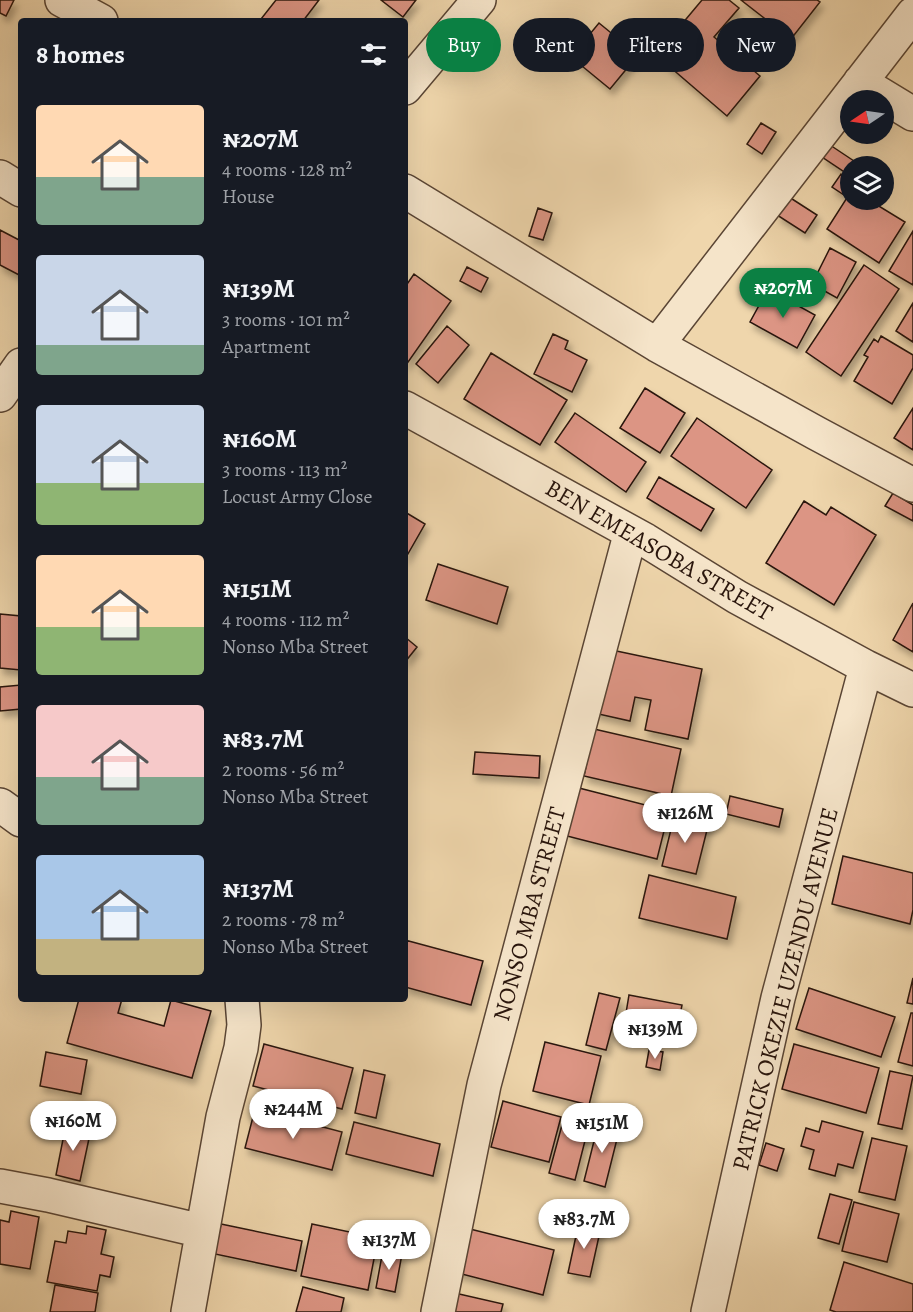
<!DOCTYPE html>
<meta charset="utf-8">
<style>
:root{--surface:#171b24;--page:#242831;--text:#f1f3f6;--muted:#9ea1a6;--accent:#0b8043}
body{margin:0;font-family:Alegreya,serif;background:var(--page);color:var(--text);height:100vh;display:flex;flex-direction:column;font-size:22px;white-space:nowrap}
*{box-sizing:border-box;margin:0}
p{font-size:20px;color:var(--muted)}
.icon{flex:none;width:33px;height:33px;fill:none;stroke:currentColor;stroke-width:2;stroke-linecap:round;stroke-linejoin:round}
.map{position:relative;flex:1;overflow:hidden}
.details{position:absolute;left:18px;top:18px;width:390px;height:984px;display:flex;flex-direction:column;background:var(--surface);border-radius:6px;box-shadow:0 6px 24px #0002}
.details>*{flex:none}
.banner{position:absolute;left:426px;top:18px;width:396px;height:54px;display:flex;gap:12px}
.needle{width:39px;rotate:257deg}
.tools{position:absolute;left:840px;top:90px;display:grid;gap:12px}
.tools a{display:grid;place-items:center;width:54px;height:54px;border-radius:50%;background:var(--surface);box-shadow:0 6px 24px #0002;font-size:30px}
.price{position:absolute;translate:-50% -51px;padding:0 14px;border-radius:21px;background:#fff;color:#222;font-size:20px;line-height:39px;filter:drop-shadow(0 2px 3px #0008)}
.price::after{content:'';position:absolute;left:50%;top:36px;width:18px;height:14px;margin-left:-9px;background:inherit;clip-path:polygon(0 0,100% 0,50% 100%)}
.price.active{background:var(--accent);color:#fff}
ul{padding:0;list-style:none}
li{display:flex;align-items:center;gap:18px;height:150px;padding:0 18px}
li span{display:grid;place-items:center;flex:none;width:168px;height:120px;border-radius:6px;color:#555}
li>.icon{margin-inline-start:auto}
span .icon{width:72px;height:72px;fill:#fffc;stroke-width:1}
li b{font-size:26px}
h2{display:flex;justify-content:space-between;align-items:center;height:72px;padding:0 18px;font-size:26px}
.pill{padding:0 21px;border-radius:27px;background:var(--surface);box-shadow:0 6px 24px #0002;font-size:21px;line-height:54px}
.pill.active{background:var(--accent);color:#fff}
.map>svg:first-child{display:block}
.building{fill:#dc9584;stroke:#29150c;stroke-width:1.5;filter:url(#shadow)}
.lines{fill:none;stroke-linecap:round;stroke-linejoin:round}
.minor-casing{stroke:#5a4534;stroke-width:36}
.minor{stroke:#f5e4c9;stroke-width:33}
.labels{text-anchor:middle;stroke-width:4.5;stroke-linejoin:round;paint-order:stroke}
.street-label{font-size:24px;fill:#29150c;stroke:#f5e4c9}
</style>
<div class="map">
<svg width="913" height="1312" viewBox="0 0 913 1312">
<defs>
<filter id="shadow"><feDropShadow dx="3.5" dy="6" stdDeviation="3" flood-color="#0004"/></filter>
</defs>
<rect width="100%" height="100%" fill="#efd6ac"/>
<filter id="stains"><feTurbulence type="fractalNoise" baseFrequency=".00333" numOctaves="4"/><feColorMatrix values="0 0 0 0 .2 0 0 0 0 .09 0 0 0 0 .02 0 0 0 .5 -.17"/></filter>
<radialGradient id="worn" r=".72"><stop offset=".6" stop-color="#630" stop-opacity="0"/><stop offset="1" stop-color="#630" stop-opacity=".3"/></radialGradient>
<path class="building" d="M0,0H14L6,16L0,13Z
M276,0H319L303,21H264L261,19Z
M381,0H416L403,17Z
M702,0H729L739,8L714,37L760,76L727,116L656,55Z
M741,0H817L820,2L791,39Z
M599,23L638,55L610,89L571,57Z
M473,28L486,37L476,52L463,43Z
M761,123L776,132L762,154L747,144Z
M830,145L857,163L854,166H850V172L849,175L822,157Z
M841,174L850,181V184L844,195L832,187Z
M850,193V200H869L905,222L879,263L827,229Z
M789,197L817,215L805,233L777,215Z
M538,208L552,213L543,240L529,236Z
M0,230L21,241V276L0,265Z
M913,231V285L889,271Z
M830,248L856,262L837,298L812,284Z
M864,265L899,289L841,376L806,352Z
M467,267L488,278L481,292L460,281Z
M414,274L451,301L406,365L405,287Z
M768,289L815,315L797,348L750,322Z
M913,303V342L896,331Z
M447,326L469,345L438,383L416,364Z
M553,334L568,341L565,349L587,360L572,392L534,374Z
M881,336L913,355V368L892,404L854,381L868,357L864,355L874,339L878,342Z
M491,353L567,400L540,445L464,399Z
M645,388L685,413L660,453L620,428Z
M913,408V450L894,438Z
M575,413L646,462L626,492L555,442Z
M697,418L772,470L746,508L671,456Z
M659,477L714,509L701,531L647,498Z
M893,493L913,505V521L885,506Z
M804,501L826,515L831,507L876,535L834,605L766,563Z
M405,512L425,524L405,559Z
M438,564L508,587L497,624L426,600Z
M913,603V652L893,640Z
M0,614L21,616V670L0,668Z
M405,637L417,647L405,662Z
M607,649L702,669L688,739L645,730L651,700L635,697L630,721L594,713Z
M21,685V709L0,711V687Z
M594,729L681,749L671,796L584,776Z
M475,752L540,756L539,778L473,774Z
M579,788L669,811L657,859L567,836Z
M730,796L783,809L779,827L726,814Z
M675,813L709,822L696,874L662,866Z
M843,856L913,873V910L910,924L832,904Z
M649,875L736,897L727,939L639,918Z
M405,940L483,961L471,1005L405,987Z
M913,978V1004L907,1003Z
M809,988L895,1017L881,1057L796,1029Z
M599,993L620,998L606,1050L586,1045Z
M629,995L682,1005L677,1032L665,1029L666,1022L639,1017L638,1021L625,1019Z
M79,999H122L118,1013L164,1026L171,1000L211,1011L192,1078L67,1043Z
M911,1013H913V1066L898,1062Z
M545,1042L601,1056L589,1105L533,1091Z
M264,1044L353,1068L342,1109L253,1086Z
M794,1044L879,1068L866,1113L782,1089Z
M649,1050L663,1052L660,1070L646,1067Z
M46,1052L87,1060L81,1094L40,1086Z
M364,1070L385,1075L376,1118L355,1113Z
M890,1071L913,1076L902,1129L878,1124Z
M503,1101L561,1117L549,1162L491,1147Z
M255,1109L342,1132L332,1170L245,1148Z
M565,1114L590,1121L575,1180L549,1173Z
M599,1121L620,1127L605,1187L584,1181Z
M822,1121L863,1132L853,1168L838,1164L835,1176L809,1169L814,1150L801,1146L806,1128L819,1132Z
M354,1122L440,1144L433,1176L346,1154Z
M66,1124L91,1129L80,1181L56,1175Z
M872,1138L907,1146L895,1200L859,1192Z
M766,1143L784,1149L777,1171L759,1165Z
M830,1194L852,1200L839,1244L818,1238Z
M854,1202L899,1214L887,1262L842,1251Z
M11,1211L39,1217L30,1269L0,1264V1220L9,1222Z
M579,1222L601,1227L590,1277L568,1273Z
M221,1224L302,1241L296,1271L215,1254Z
M312,1224L378,1238L368,1290L301,1276Z
M87,1226L106,1230L101,1254L114,1257L110,1277L100,1275L97,1291L47,1282L55,1241L66,1243L68,1231L86,1234Z
M466,1228L554,1250L543,1295L454,1272Z
M383,1250L402,1254L395,1292L376,1288Z
M844,1262L913,1284V1312H836L830,1310Z
M55,1285L98,1293L95,1312H50Z
M303,1287L344,1298L341,1312H296Z
M446,1291L503,1304L501,1312H441Z"/>
<g class="lines">
<defs>
<path id="minor" d="M62,0L101,21
M860,82L913,114
M405,88L479,0
M0,177L21,190
M405,191L657,345L816,433L913,485
M657,345L913,14
M0,395L21,365
M405,408L645,540L737,597L866,667L913,690
M0,805L21,820
M0,1186L48,1195L202,1231
M188,1312L223,1117L241,1048L244,1025L242,999
M438,1312L484,1085L630,535L645,540
M708,1312L778,998L866,667"/>
</defs>
<use href="#minor" class="minor-casing"/>
<use href="#minor" class="minor"/>
</g>
<g class="labels">
<g class="street-label">
<text transform="translate(659 550) rotate(30)" y="8">BEN EMEASOBA STREET</text>
<text transform="translate(529 914) rotate(-75)" y="8">NONSO MBA STREET</text>
<text transform="translate(785 989) rotate(-76)" y="8">PATRICK OKEZIE UZENDU AVENUE</text>
</g>
</g>
<rect width="100%" height="100%" filter="url(#stains)"/>
<rect width="100%" height="100%" fill="url(#worn)"/>
</svg>
<div class="tools">
<a><svg class="needle" viewBox="-14 -14 28 28"><path d="M0-13l5 13h-10z" fill="#e53935"/><path d="M0 13l5-13h-10z" fill="#9ea1a6"/></svg></a>
<a><svg class="icon" aria-label="layers" viewBox="0 0 24 24"><path d="M12 4l9 5-9 5-9-5zM3 14l9 5 9-5"/></svg></a>
</div>
<b class="price active" style="left:783px;top:319px">₦207M</b>
<b class="price" style="left:685px;top:844px">₦126M</b>
<b class="price" style="left:655px;top:1060px">₦139M</b>
<b class="price" style="left:293px;top:1140px">₦244M</b>
<b class="price" style="left:73px;top:1152px">₦160M</b>
<b class="price" style="left:602px;top:1154px">₦151M</b>
<b class="price" style="left:584px;top:1250px">₦83.7M</b>
<b class="price" style="left:389px;top:1271px">₦137M</b>
<div class="banner">
<a class="pill active">Buy</a>
<a class="pill">Rent</a>
<a class="pill">Filters</a>
<a class="pill">New</a>
</div>
<section class="details">
<h2>8 homes<svg class="icon" aria-label="filters" viewBox="0 0 24 24"><path d="M4 7h16M4 17h16"/><circle cx="9" cy="7" r="2"/><circle cx="15" cy="17" r="2"/></svg></h2>
<ul>
<li><span style="background:linear-gradient(#ffd9b3 60%,#7fa58c 0)"><svg class="icon" aria-label="home" viewBox="0 0 24 24"><path d="M3 11l9-7 9 7M6 9v11h12V9"/></svg></span><div><b>₦207M</b><p>4 rooms · 128 m²</p><p>House</p></div></li>
<li><span style="background:linear-gradient(#c9d6e8 75%,#7fa58c 0)"><svg class="icon" aria-label="home" viewBox="0 0 24 24"><path d="M3 11l9-7 9 7M6 9v11h12V9"/></svg></span><div><b>₦139M</b><p>3 rooms · 101 m²</p><p>Apartment</p></div></li>
<li><span style="background:linear-gradient(#c9d6e8 65%,#8fb573 0)"><svg class="icon" aria-label="home" viewBox="0 0 24 24"><path d="M3 11l9-7 9 7M6 9v11h12V9"/></svg></span><div><b>₦160M</b><p>3 rooms · 113 m²</p><p>Locust Army Close</p></div></li>
<li><span style="background:linear-gradient(#ffd9b3 60%,#8fb573 0)"><svg class="icon" aria-label="home" viewBox="0 0 24 24"><path d="M3 11l9-7 9 7M6 9v11h12V9"/></svg></span><div><b>₦151M</b><p>4 rooms · 112 m²</p><p>Nonso Mba Street</p></div></li>
<li><span style="background:linear-gradient(#f6c9c9 60%,#7fa58c 0)"><svg class="icon" aria-label="home" viewBox="0 0 24 24"><path d="M3 11l9-7 9 7M6 9v11h12V9"/></svg></span><div><b>₦83.7M</b><p>2 rooms · 56 m²</p><p>Nonso Mba Street</p></div></li>
<li><span style="background:linear-gradient(#a9c7e8 70%,#c2b280 0)"><svg class="icon" aria-label="home" viewBox="0 0 24 24"><path d="M3 11l9-7 9 7M6 9v11h12V9"/></svg></span><div><b>₦137M</b><p>2 rooms · 78 m²</p><p>Nonso Mba Street</p></div></li>
</ul>
</section>
</div>
